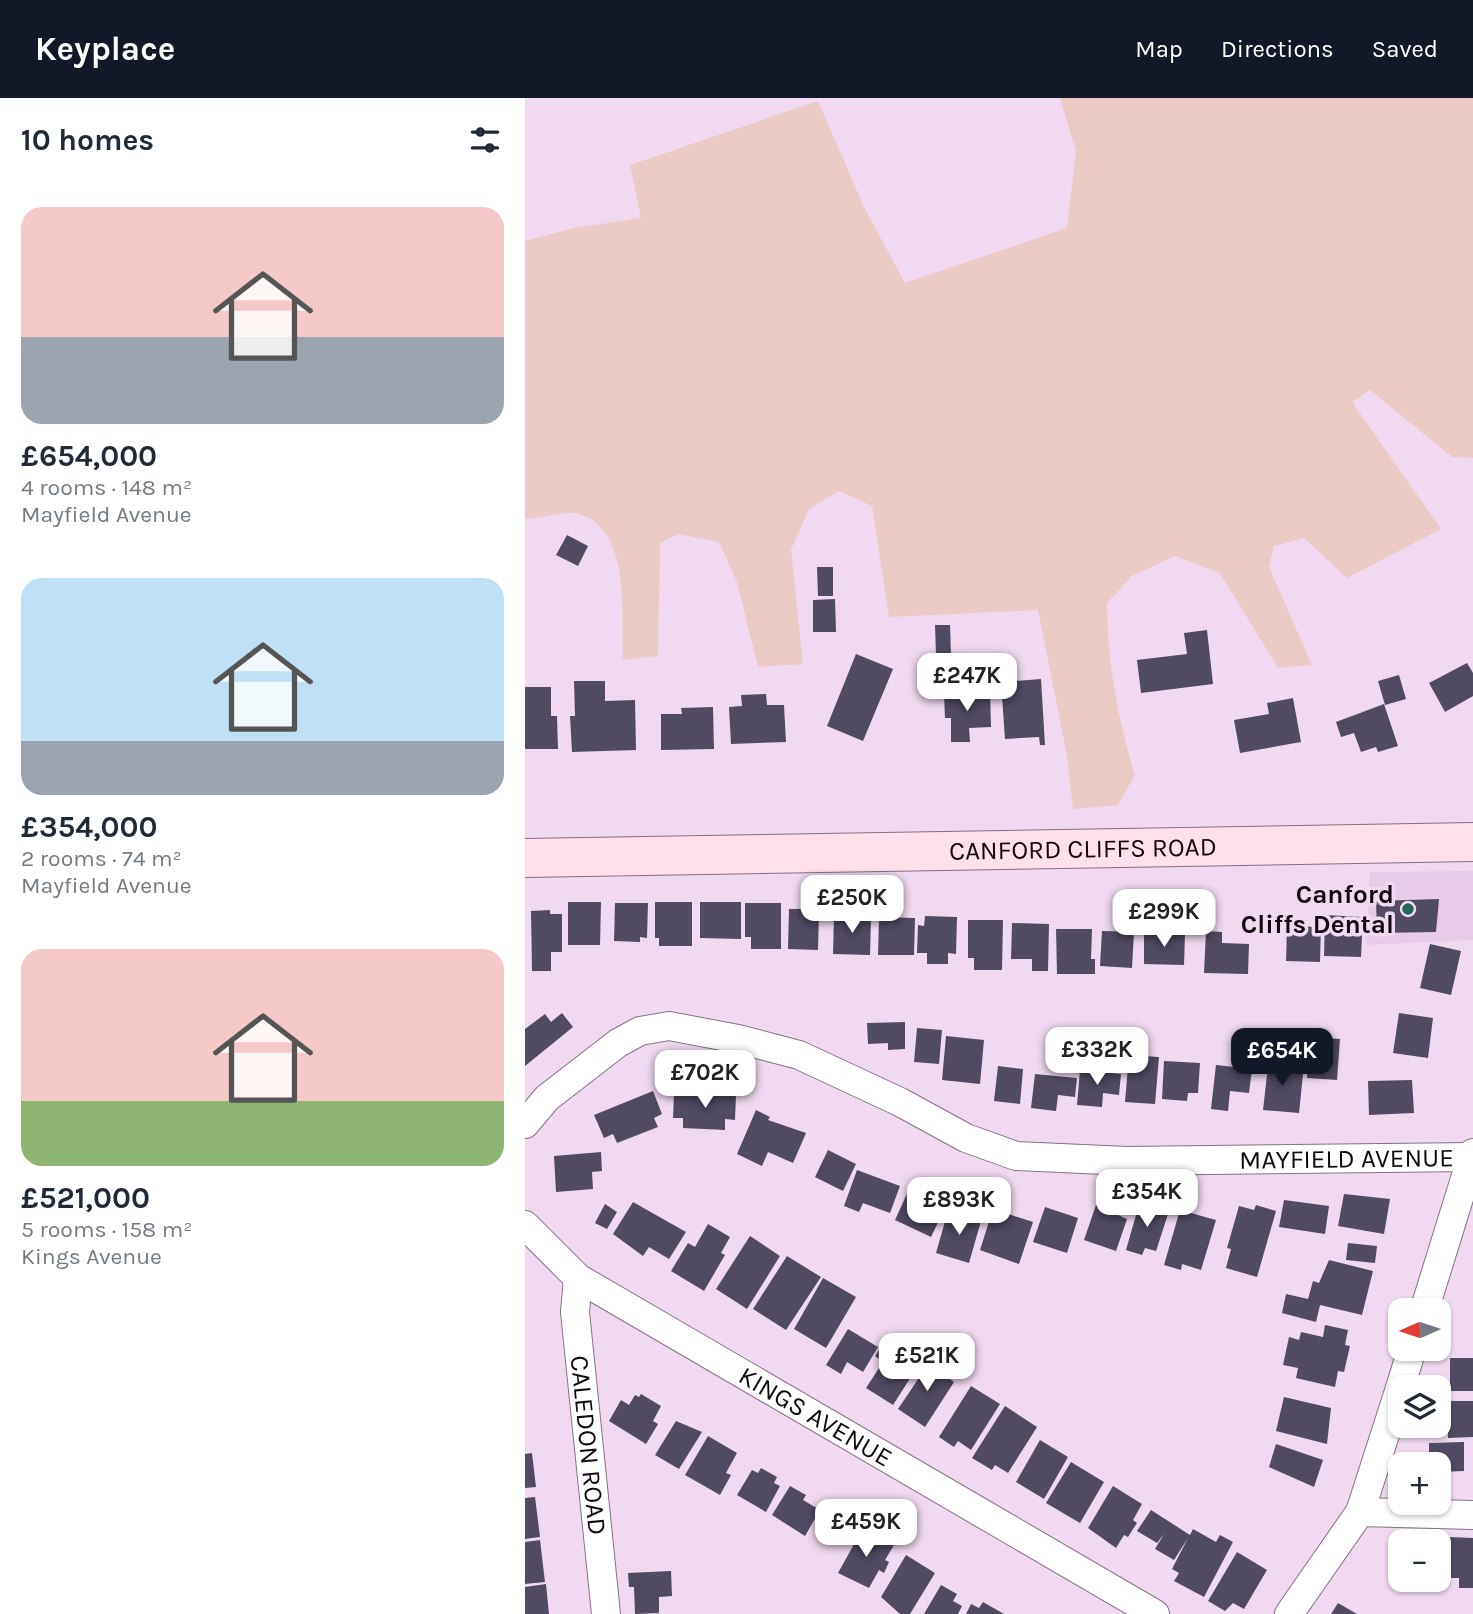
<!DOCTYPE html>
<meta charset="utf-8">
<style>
:root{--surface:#fff;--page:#f2f2f3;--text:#1f2937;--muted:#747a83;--accent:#111827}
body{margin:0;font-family:Karla,sans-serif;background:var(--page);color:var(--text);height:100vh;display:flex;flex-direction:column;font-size:26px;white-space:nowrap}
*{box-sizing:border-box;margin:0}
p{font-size:23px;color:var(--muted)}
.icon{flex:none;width:38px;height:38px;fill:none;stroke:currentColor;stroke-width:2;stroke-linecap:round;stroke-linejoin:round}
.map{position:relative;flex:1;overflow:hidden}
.side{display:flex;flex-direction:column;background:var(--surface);width:525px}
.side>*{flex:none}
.needle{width:46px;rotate:267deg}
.fabs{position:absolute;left:863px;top:1200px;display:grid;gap:14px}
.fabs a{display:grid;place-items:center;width:63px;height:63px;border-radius:14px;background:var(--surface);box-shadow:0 2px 5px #0004;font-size:35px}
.price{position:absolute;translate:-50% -60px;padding:0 16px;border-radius:14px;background:#fff;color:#222;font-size:23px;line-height:46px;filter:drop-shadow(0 2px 4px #0008)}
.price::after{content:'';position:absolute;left:50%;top:42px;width:21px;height:16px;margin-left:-10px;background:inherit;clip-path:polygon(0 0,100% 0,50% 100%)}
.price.current{background:var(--accent);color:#fff}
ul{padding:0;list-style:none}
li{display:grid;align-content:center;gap:14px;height:371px;padding:0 21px}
li span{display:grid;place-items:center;height:217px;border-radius:21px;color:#555}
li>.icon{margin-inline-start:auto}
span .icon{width:126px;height:126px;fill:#fffc;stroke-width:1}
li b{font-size:30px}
h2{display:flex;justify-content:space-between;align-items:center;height:84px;padding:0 21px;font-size:30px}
header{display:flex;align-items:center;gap:42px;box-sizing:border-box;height:98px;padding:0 35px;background:var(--accent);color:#fff}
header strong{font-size:33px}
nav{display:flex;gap:38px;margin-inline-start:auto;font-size:24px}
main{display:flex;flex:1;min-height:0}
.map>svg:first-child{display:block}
.built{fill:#e8cbe8}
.green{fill:#eccac5}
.building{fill:#504a62}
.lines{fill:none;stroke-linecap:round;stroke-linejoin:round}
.street-casing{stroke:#867186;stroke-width:30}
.secondary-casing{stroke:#867186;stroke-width:40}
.street{stroke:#fff;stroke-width:28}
.secondary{stroke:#fedfea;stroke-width:38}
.poi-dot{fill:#266857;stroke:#f1daf1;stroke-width:2.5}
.labels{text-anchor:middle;stroke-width:7;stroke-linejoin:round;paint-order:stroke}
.street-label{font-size:26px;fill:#110911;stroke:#f1daf1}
.poi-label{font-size:26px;font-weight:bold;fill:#110911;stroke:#f1daf1;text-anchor:end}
</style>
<header>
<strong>Keyplace</strong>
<nav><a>Map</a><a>Directions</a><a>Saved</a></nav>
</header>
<main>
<section class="side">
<h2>10 homes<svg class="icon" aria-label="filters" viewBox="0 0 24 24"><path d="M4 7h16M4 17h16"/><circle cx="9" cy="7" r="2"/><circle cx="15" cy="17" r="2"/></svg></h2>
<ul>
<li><span style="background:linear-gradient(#f6c9c9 60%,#9aa5b1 0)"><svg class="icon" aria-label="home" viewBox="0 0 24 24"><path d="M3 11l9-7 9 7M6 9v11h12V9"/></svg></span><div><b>£654,000</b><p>4 rooms · 148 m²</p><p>Mayfield Avenue</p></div></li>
<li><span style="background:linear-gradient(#bfe0f5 75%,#9aa5b1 0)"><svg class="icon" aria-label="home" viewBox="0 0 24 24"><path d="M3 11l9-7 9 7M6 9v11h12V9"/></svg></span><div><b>£354,000</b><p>2 rooms · 74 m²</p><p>Mayfield Avenue</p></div></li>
<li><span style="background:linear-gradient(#f6c9c9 70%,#8fb573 0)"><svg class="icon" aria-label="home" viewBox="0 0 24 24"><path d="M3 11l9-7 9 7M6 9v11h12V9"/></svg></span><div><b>£521,000</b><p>5 rooms · 158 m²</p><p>Kings Avenue</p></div></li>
</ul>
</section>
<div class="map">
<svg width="948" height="1516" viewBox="0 0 948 1516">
<rect width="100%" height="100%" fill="#f1daf1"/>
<path class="built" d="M948,773V842L841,847L845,774Z"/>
<path class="green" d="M535,0H948V360L927,359L845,292L827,304L916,431L822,480L779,440L749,448L744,469L787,567L753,570L695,475L650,458L607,478L582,505C582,563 593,622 610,677L593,707L548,711L542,658L513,512L364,519L347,408L314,393L284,411L266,452L278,566L233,569L212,484L194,444L153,436L135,445L133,558L98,562C96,518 107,431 54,416C40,412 15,420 0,421V143L49,130L116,120L105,67L293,3L339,109L380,185L542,130L551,53Z"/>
<path class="building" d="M42,437L63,448L53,468L31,457Z
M292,469H308V498H293Z
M310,501L311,534H288V502Z
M410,527H425L426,557H411Z
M682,532L688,586L616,595L612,562L662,556L659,535Z
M331,556L368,571L338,643L302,628Z
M942,565L948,575V598L920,614L904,585Z
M874,577L881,601L860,607L853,583Z
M516,581L520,647H515L514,639L480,641L476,584Z
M49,583H80V603L110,602L111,652L47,654L45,618H50Z
M0,589H26V618H32L33,651H0Z
M465,594L466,629L444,630L445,644H426V620H420L419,595Z
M241,596L242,607H259L261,644L206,646L204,609L217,608L216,597Z
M768,600L776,644L715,655L709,622L744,616L742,605Z
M859,606L873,648L853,654L851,649L836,654L829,635L816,639L811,624Z
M188,609L189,651L136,652V616H157L156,610Z
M914,801L911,834L852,835L851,803Z
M43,804H76L75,847H43Z
M130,804H167V848H134V840H130Z
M175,804H216V841L175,840Z
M90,805H123L122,840L115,839V844L89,843Z
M220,805H256V851H226V839H220Z
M264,811H283V816H294L293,852L263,851Z
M25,812V816H37V854H26V873H7L6,813Z
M309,817L346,818L345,857L308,856Z
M800,817L838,819L836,859L799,858Z
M400,818L432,819L431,856L423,855V866H402V855H392L393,827L399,828Z
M354,819L390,820L389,857H353Z
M443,822H478L477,872H449V860H443Z
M487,825L524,826L523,873H507V861H486Z
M762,828L796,829L795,864L761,863Z
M531,831H567L566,861H570V876H532Z
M577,833L609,834L607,870L575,868Z
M681,833L697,834V845L724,846L723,876L679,875Z
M619,835L660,836L659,867L619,866Z
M905,846L936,853L926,897L895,890Z
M37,915L48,929L0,968V931L20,916L26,924Z
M874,915L908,920L903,960L868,955Z
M380,924V951L363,952V945L343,946L342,925Z
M392,930L417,932L414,966L389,964Z
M421,938L459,942L455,986L417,982Z
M785,939L815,941L812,982L782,980Z
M604,957L634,959L630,1006L600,1004Z
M744,959L761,961L759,974L778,976L774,1015L738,1012Z
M639,963L675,965L673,995H663L662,1003L637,1001Z
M691,967L727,971L724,995L705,993L703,1013L686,1011Z
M473,968L498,971L495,1006L469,1003Z
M555,972L596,976L594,997L578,995L577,1009L552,1007Z
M510,976L552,980L550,999L533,997L531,1013L506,1010Z
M887,982L889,1015L844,1017L843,983Z
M128,993L137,1016L129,1020L133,1029L92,1045L88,1036L79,1040L69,1017Z
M149,996L211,997L210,1022L200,1021V1032L158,1030V1020H148Z
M231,1012L245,1019L243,1022L281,1035L268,1065L243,1054L237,1068L212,1056Z
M303,1052L331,1066L318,1093L290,1079Z
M76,1054L77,1073L67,1074L68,1091L31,1094L29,1058Z
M332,1072L375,1088L365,1115L338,1105L334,1114L319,1108Z
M385,1089L422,1106L406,1139L370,1122Z
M819,1096L865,1101L859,1136L813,1128Z
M759,1102L804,1108L800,1136L754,1129Z
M615,1103L632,1108L631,1112L643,1116L631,1153L620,1150L617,1157L601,1152Z
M108,1104L161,1134L144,1161L124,1149L118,1158L88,1136Z
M80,1106L92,1114L82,1131L70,1125Z
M571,1107L602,1121L591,1153L559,1142Z
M731,1107L751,1113L732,1179L701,1170L706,1151L702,1150L714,1108L729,1112Z
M520,1109L553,1120L542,1155L508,1144Z
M468,1111L508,1124L494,1166L455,1152Z
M655,1112L691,1122L676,1172L657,1166L656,1172L639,1167Z
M423,1113L456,1123L444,1165L411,1155Z
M183,1126L205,1139L196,1155L200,1157L179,1193L146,1173L163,1145L170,1149Z
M225,1138L255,1158L222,1211L191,1191Z
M823,1145L852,1148L850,1165L821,1162Z
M262,1158L296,1179L261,1232L228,1211Z
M804,1162L848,1173L837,1217L795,1207L791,1224L757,1215L761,1196L783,1201L788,1183L794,1185Z
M298,1180L331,1199L301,1250L269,1231Z
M800,1227L823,1232L820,1247L825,1248L819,1274L813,1273L810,1289L771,1280L773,1270L758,1267L764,1239L774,1242L776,1234L798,1239Z
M323,1231L353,1249L338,1274L322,1264L316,1276L301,1267Z
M362,1239L398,1260L368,1307L341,1290L358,1264L350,1258Z
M408,1259L421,1267L416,1275L429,1284L400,1329L373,1311Z
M925,1260H948V1293H925Z
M446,1288L475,1306L446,1352L433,1343L429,1349L414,1339Z
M116,1296L136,1308L128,1323L133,1326L121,1346L84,1323L96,1302L104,1307L110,1297L114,1299Z
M759,1299L806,1310L802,1346L751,1333Z
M922,1303H948V1339L923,1340Z
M480,1308L512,1329L483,1375L470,1367L467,1372L447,1360Z
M151,1323L177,1334L154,1371L130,1357Z
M183,1338L212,1355L201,1375L206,1377L195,1397L160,1377Z
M515,1342L543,1359L519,1401L491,1384Z
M939,1344V1373L914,1374V1367H904V1345Z
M751,1346L798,1362L789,1389L744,1369Z
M7,1355L11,1389L0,1390V1356Z
M546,1364L579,1384L555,1425L521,1405Z
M236,1370L252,1379L249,1385L255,1388L241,1414L212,1397L227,1372L233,1375Z
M265,1388L281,1397L278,1402L295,1412L280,1438L247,1417Z
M588,1388L617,1406L608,1422L612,1425L603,1439L599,1437L591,1450L563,1430Z
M10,1399L15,1439L0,1441V1400Z
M626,1412L665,1437L668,1431L691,1444L695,1437L708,1444L679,1499L649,1483L654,1475L647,1471L663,1440L649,1462L630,1451L639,1436L632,1445L612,1433Z
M338,1430L369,1447L360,1462L364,1464L359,1475L354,1472L344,1490L313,1475Z
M900,1438L948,1440V1490H934V1480H922L923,1465L914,1464V1444H900Z
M15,1442L20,1484L0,1486V1444Z
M712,1454L742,1472L719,1511L708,1505L700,1513L683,1503Z
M381,1457L410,1475L385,1516H375L356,1499Z
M146,1473L147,1498L134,1499V1515L110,1516L109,1489H104L103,1475Z
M21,1486L24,1516H0V1489Z
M416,1487L432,1496L428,1503L437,1508L433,1516H399Z
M458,1504L479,1516H441L446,1506L454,1510Z
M813,1505L832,1516H806Z"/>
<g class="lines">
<defs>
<g id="street">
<path id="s1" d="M0,1026L22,1000L93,945L115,933L144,928L213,941L274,957L375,1004L441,1040L491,1058L602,1063L948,1059"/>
<path id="s2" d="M0,1127L53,1180L630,1516"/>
<path id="s3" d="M53,1180L50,1214L81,1516"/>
<path d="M899,1213L948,1055"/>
<path d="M875,1290L887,1251"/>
<path d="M835,1414L948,1417"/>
<path d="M764,1516L835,1414L875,1290"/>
</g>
<g id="secondary">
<path id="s4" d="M0,760L948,744"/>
</g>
</defs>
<use href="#street" class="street-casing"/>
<use href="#secondary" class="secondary-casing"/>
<use href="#street" class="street"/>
<use href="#secondary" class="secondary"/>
</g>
<circle class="poi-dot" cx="883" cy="811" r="7"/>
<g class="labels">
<g class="street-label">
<text dy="9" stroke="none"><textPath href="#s4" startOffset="558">CANFORD CLIFFS ROAD</textPath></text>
<text dy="9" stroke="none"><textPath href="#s1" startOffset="882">MAYFIELD AVENUE</textPath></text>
<text dy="9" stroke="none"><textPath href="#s2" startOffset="350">KINGS AVENUE</textPath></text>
<text dy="9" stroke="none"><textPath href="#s3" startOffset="168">CALEDON ROAD</textPath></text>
</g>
<g class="poi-label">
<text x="869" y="805">Canford<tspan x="869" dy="30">Cliffs Dental</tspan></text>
</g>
</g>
</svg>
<div class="fabs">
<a><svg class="needle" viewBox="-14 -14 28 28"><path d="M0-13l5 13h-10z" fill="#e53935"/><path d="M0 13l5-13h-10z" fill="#747a83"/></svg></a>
<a><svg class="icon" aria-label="layers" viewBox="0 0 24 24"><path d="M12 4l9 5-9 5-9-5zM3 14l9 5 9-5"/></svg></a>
<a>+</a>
<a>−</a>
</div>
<b class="price" style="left:442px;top:615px">£247K</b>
<b class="price" style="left:327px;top:837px">£250K</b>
<b class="price" style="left:639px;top:851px">£299K</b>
<b class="price" style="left:572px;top:989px">£332K</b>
<b class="price current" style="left:757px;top:990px">£654K</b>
<b class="price" style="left:180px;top:1012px">£702K</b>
<b class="price" style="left:622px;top:1131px">£354K</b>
<b class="price" style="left:434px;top:1139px">£893K</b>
<b class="price" style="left:402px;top:1295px">£521K</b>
<b class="price" style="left:341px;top:1461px">£459K</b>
</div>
</main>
